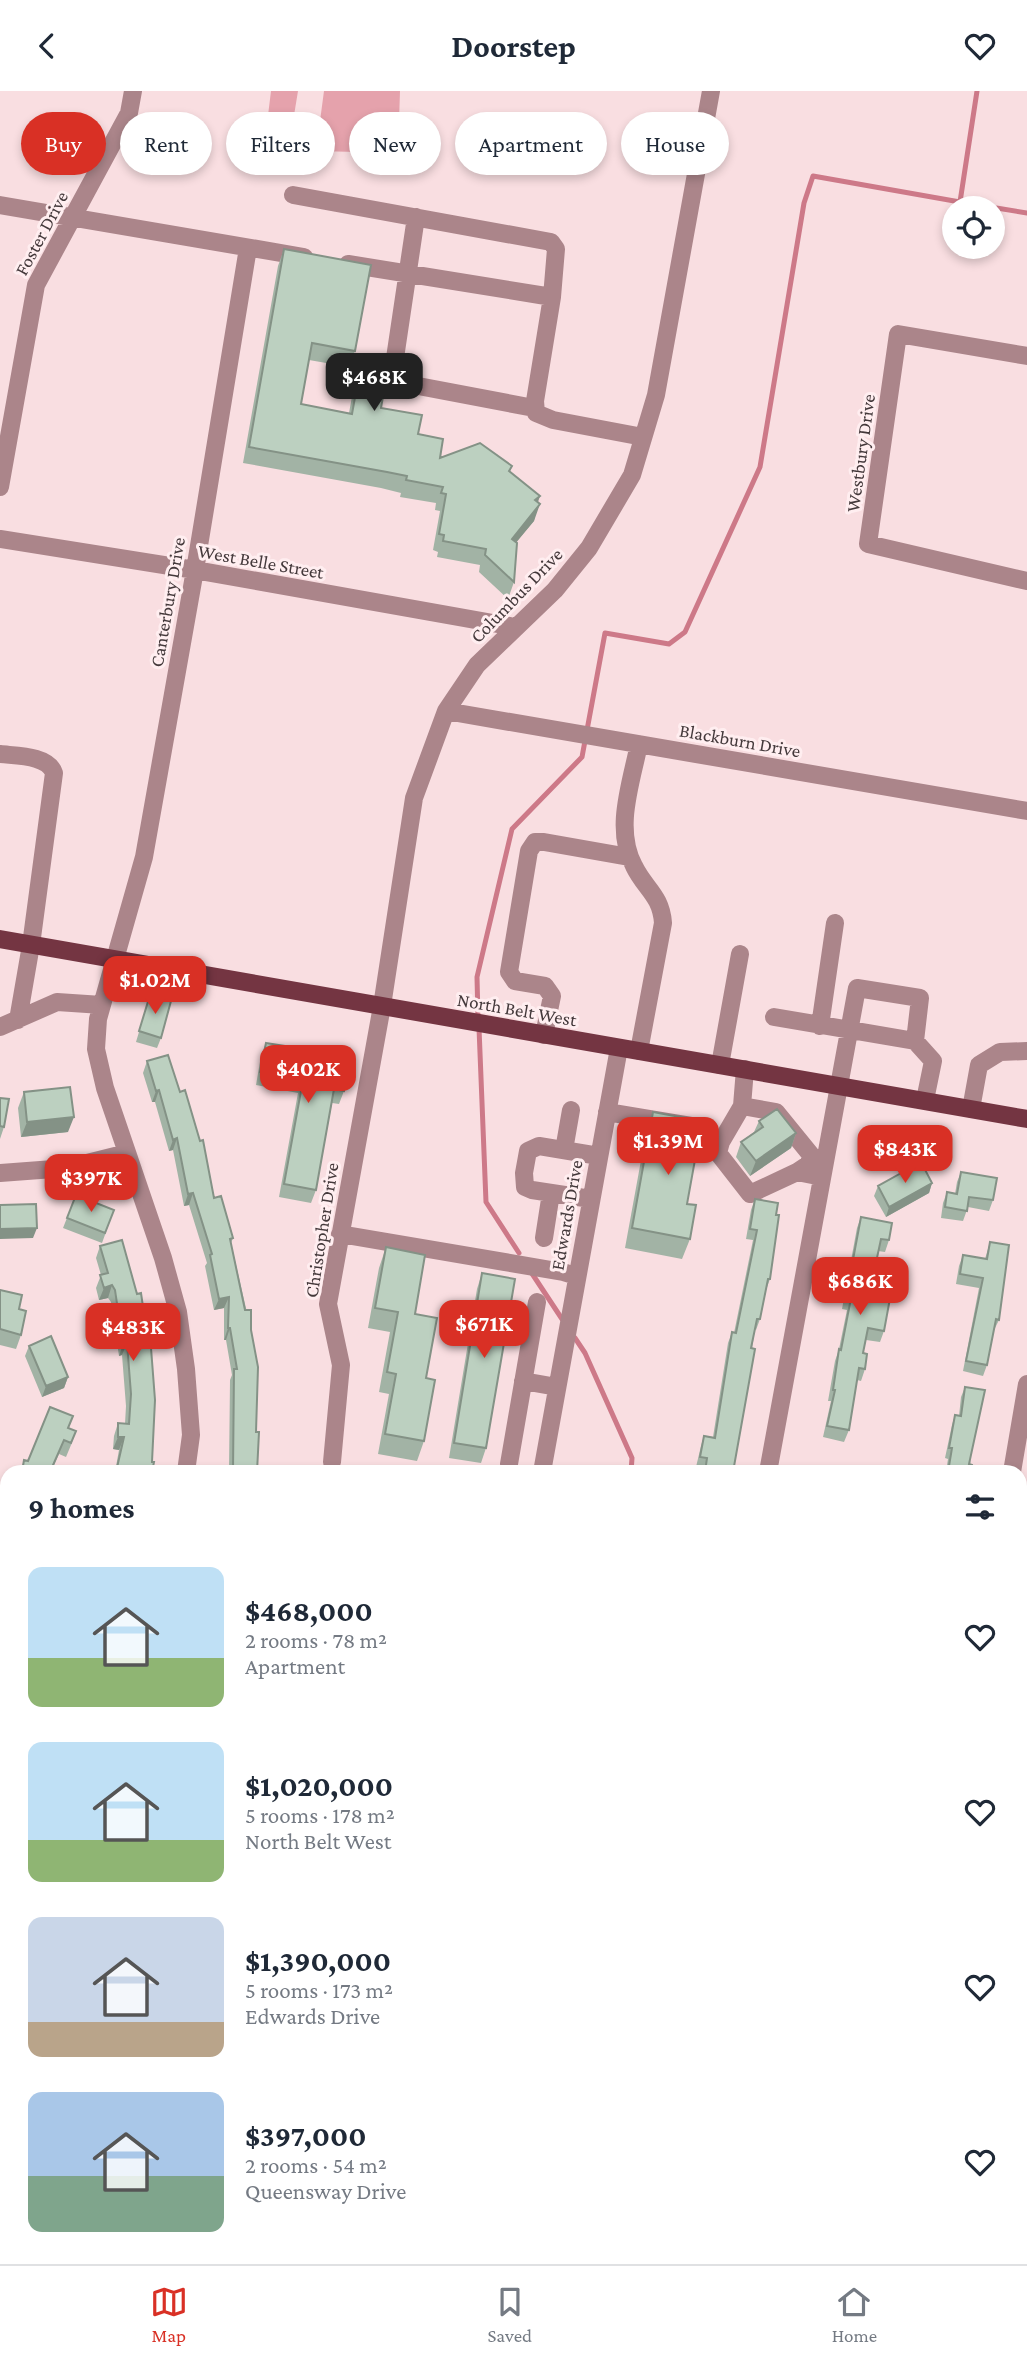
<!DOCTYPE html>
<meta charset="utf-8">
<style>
:root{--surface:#fff;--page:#f2f2f3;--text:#1f2937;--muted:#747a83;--line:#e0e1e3;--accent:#d93025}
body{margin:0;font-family:"Crimson Pro",serif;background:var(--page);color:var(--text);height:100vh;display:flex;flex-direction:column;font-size:26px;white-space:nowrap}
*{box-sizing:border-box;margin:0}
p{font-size:23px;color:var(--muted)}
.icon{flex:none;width:38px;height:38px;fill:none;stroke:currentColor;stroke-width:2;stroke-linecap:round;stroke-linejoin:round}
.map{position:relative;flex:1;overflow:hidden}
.drawer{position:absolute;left:0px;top:1374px;width:1027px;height:800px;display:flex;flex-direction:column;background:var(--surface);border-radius:21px 21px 0 0;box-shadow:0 4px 10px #0003}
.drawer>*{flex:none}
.guide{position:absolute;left:21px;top:21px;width:985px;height:63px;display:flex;gap:14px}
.tools{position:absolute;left:942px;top:105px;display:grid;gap:14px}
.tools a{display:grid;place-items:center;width:63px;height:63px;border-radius:50%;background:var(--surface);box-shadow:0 4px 10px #0003;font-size:35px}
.price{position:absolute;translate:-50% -60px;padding:0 16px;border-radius:14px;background:var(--accent);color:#fff;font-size:23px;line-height:46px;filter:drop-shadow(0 2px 4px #0008)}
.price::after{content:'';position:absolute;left:50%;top:42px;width:21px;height:16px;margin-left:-10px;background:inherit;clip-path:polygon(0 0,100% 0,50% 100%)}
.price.on{background:#222;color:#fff}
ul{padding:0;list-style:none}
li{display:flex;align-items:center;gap:21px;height:175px;padding:0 28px}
li span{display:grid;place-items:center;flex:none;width:196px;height:140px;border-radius:14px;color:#555}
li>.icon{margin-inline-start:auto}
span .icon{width:84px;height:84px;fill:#fffc;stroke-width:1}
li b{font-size:30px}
h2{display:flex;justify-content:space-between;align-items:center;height:84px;padding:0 28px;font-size:30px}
.chip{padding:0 24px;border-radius:32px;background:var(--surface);box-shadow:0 4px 10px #0003;font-size:24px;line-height:63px}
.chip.on{background:var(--accent);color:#fff}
header{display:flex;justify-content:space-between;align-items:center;height:91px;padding:0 28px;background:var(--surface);font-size:32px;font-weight:700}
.tabs{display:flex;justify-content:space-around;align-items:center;height:98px;border-top:2px solid var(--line);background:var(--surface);font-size:19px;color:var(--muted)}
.tabs a{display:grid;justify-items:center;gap:4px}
.tabs .on{color:var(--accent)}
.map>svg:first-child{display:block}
.green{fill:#e5a2ac}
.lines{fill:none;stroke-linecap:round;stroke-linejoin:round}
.stream{stroke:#cd7988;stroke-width:5}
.path{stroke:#ae9a9d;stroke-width:2.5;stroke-dasharray:2 5;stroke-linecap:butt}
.minor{stroke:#ab858a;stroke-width:18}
.major{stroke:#743542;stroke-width:18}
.wall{fill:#a2b3a5}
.shaded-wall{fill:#849286}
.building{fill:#bcd0c0;stroke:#849286;stroke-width:2}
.labels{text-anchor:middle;stroke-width:6;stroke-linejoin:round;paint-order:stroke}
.street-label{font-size:19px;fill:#44393b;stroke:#ffeef0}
</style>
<header><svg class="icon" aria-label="back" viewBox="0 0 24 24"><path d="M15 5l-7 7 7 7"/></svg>Doorstep<svg class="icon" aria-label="heart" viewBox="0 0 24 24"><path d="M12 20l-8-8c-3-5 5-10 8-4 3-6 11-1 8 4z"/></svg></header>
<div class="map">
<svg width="1027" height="2173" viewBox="0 0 1027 2173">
<rect width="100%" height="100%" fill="#f9dee1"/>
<path class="green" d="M271,0H298L288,61L264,57Z
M324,0H400L398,62L316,60Z"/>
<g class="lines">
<path class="stream" d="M960,111L1027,122
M478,927L477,886L512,738L582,666L605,542L669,553L685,541L760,376L804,112L813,85L960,111L977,0
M479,937L486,1111L519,1162
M531,1181L562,1228
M575,1247L585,1262L632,1367L631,1381"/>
<path class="path" d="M0,1865L7,1866
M0,2084L7,2085"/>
<path class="minor" d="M293,104L551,151L556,158L552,206
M0,114L304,166
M416,126L395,267V276L400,285L413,294L534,317
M348,173L552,206L535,310L536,322L553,329L643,346
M1027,265L898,243L868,453L1027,490
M0,396L36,194L129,22L133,0
M0,448L195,479L515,536
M446,620L1027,720
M639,653C631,693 614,738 634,775C645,798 661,804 663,832L639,960
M0,663C16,665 48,664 54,682L31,854L18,929
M774,926L915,950L933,970L925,1009
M820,935L835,832
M0,936L57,911L102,914
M544,944L552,905L545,895L515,890L509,881L529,760L535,751H544L629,766
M720,974L740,863
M745,978L742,1015L721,1051L718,1062L750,1103L797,1081L822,1086
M742,1015L776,1021L811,1064L809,1073L797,1081
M971,1018L979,974L1000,961L1027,960
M607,1021L703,1037
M564,1059L571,1019
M0,1082L67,1077L127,1062
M591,1108L532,1099L525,1096L524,1082L528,1060L539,1055L599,1065
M340,1143L563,1181L576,1185
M544,1147L551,1102
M523,1290L557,1296
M332,1371L341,1274L328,1213L382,915L414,707L446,620L477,574L555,499L589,457L632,384L656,304L711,0
M509,1373L537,1211
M186,1381L191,1344L186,1278L178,1221L163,1167L105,997L96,958L98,928L144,766L195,479L248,157
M542,1381L619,957
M768,1381L857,897L920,907L915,950
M1012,1381L1027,1293
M0,1655L7,1668
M1020,2051L1027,2052
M286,2166L287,2173
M712,2166L748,2173
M521,2173L522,2166
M650,2173L651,2166
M872,2173L873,2166"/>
<path class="major" d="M0,848L1027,1028"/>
</g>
<path class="wall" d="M284,158L355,260L349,276L309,269L301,313L349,322L355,289L361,273L381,317L418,343L440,367L512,375L510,381L538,411L534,430L516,451L514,491L508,508L479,481L480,474L437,466L438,461L433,459L440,420L435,419L436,412L400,406L401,402L381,397L243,372L278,175Z
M150,904L161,947L157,957L136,951Z
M266,952L344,1000L339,1013L332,1012L316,1099L311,1112L279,1106L298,1002L256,994L261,965Z
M147,970L233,1147L231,1152L251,1239L257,1381H229L230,1289L232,1284L226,1249H224V1217L214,1219L205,1175L207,1172L189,1114L184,1115L173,1059L169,1060L155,1011H152L143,982Z
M24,1001L68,1041L21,1046L18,1017Z
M0,1007L4,1036L0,1048Z
M653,1021L687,1113L690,1148L682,1168L625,1157L646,1042Z
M759,1030L796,1042L791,1057L750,1085L736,1066L741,1051L754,1041Z
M961,1081L993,1109L989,1120L968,1116L963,1130L941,1127L943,1112L947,1101L955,1103L957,1091Z
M932,1092L929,1102L886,1126L874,1105L878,1095Z
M76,1104L114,1119L102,1152L63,1137Z
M755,1108L776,1124L770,1188L766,1199L760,1228L756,1239L755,1238L733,1381H703L704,1377L696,1376L701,1355L704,1345L713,1346L728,1252L732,1241L734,1242L753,1149L746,1148L751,1119Z
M861,1126L889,1149L885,1161L878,1160L875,1176L880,1188L884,1240L880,1251L866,1249L863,1262L865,1278L861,1290L857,1289L849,1339L844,1351L823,1346L831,1310H828L835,1270L839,1258L847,1219L842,1218L857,1137Z
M122,1149L152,1381H115L119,1359L113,1358L114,1345L118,1332L125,1333L126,1315L122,1264L119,1265L111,1211L108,1207L99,1209L96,1197L101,1184L96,1167L100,1155Z
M990,1151L999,1229L994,1239L987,1274L983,1285L963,1280L979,1197L956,1193L959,1175L963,1164L985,1168Z
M386,1156L415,1223L426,1287L424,1350L417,1370L378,1363L389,1303L379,1301L390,1241L368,1237L379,1177Z
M482,1182L486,1357L481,1372L449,1367L477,1198Z
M0,1199L19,1218L21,1244L16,1258L0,1254Z
M29,1255L68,1286L64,1297L42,1306L25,1265Z
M965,1296L971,1381H946L948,1368L945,1367L952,1334L955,1324L959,1325L961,1306Z
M68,1337L76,1340L71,1354L66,1366L59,1363L51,1381H20L24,1369L28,1370Z
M7,1456V1558L4,1548L5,1493L2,1492Z
M1027,1561V1676L1020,1675V1598Z
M1020,1855L1027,1856V1887L1024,1886L1025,1881H1020Z
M316,2166H514L513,2173H313Z"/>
<path class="shaded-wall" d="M540,405L535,420L540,413L534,430L506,464L512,448L535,409Z
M159,999L155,1011H152L156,1000Z
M74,1026L68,1041L21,1046L27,1031Z
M796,1042L791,1057L750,1085L756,1070Z
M177,1047L173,1059L169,1060L173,1049Z
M932,1092L929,1102L886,1126L889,1116Z
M193,1102L189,1114L184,1115L188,1103Z
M37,1137L33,1147L0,1148V1138Z
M112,1194L108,1207L99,1209L104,1197Z
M229,1206L224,1217L214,1219L219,1208Z
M228,1237H230L226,1249H224Z
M127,1252L122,1264L119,1265L123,1253Z
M68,1286L64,1297L42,1306L46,1295Z
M118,1346H124L119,1359L113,1358Z
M7,1737V1745L4,1752L0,1753V1738Z"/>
<path class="building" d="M284,158L371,174L355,260L312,252L301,313L352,323L361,273L388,277L381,317L422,324L418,343L443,348L440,367L480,352L512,375L509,380L540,405L535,409L540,413L512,448L517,452L514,491L485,464L486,458L443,450L444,444L439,443L446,403L441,402L443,396L406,389L407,385L387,381L249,356Z
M150,904L171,910L161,947L139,940Z
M266,952L349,965L344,1000L334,998L316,1099L284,1093L303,989L260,981Z
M168,964L180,1001L185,999L200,1050L203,1049L214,1107L221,1105L233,1147L230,1148L245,1219H251V1239L258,1276L256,1341H259L257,1381H233L234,1278H237L230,1237H228L229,1206L219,1208L210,1164L212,1163L193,1102L188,1103L177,1047L173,1049L159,999L156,1000L147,970Z
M70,996L74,1026L27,1031L24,1001Z
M0,1007L9,1008L4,1036L0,1035Z
M777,1018L796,1042L756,1070L741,1051L763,1036L759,1030Z
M653,1021L702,1030L687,1113L696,1114L690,1148L632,1137Z
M921,1071L932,1092L889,1116L878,1095Z
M961,1081L997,1087L993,1109L969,1106L967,1120L945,1116L947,1101L957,1103Z
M76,1104L114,1119L105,1142L67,1127Z
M755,1108L778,1112L776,1124H779L770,1188H768L760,1228H757L751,1257L755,1258L733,1381H705L707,1367L700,1366L704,1345L715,1347L732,1241L736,1242L757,1139L750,1138Z
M36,1113L37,1137L0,1138V1114Z
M861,1126L892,1132L889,1149L881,1148L875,1176L882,1178L880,1188L893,1191L884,1240L868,1237L863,1262L867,1263L865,1278L859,1277L849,1339L827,1335L835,1299H833L839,1258L841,1259L851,1207L846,1206Z
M122,1149L137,1203L141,1202L149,1257H151L155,1309L152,1371H154L152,1381H116L124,1346H118V1332L129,1333L131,1303L127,1252L123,1253L115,1199L112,1194L104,1197L100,1184L108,1182L100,1155Z
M990,1151L1009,1154L999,1229L996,1228L987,1274L966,1270L983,1187L960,1183L963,1164L987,1168Z
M386,1156L425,1164L415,1223L437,1227L426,1287L435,1289L424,1350L385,1343L396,1283L387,1281L398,1221L375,1217Z
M482,1182L515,1188L486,1357L454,1352Z
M0,1199L22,1204L19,1218L26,1220L21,1244L0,1238Z
M51,1245L68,1286L46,1295L29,1255Z
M965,1296L985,1299L969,1373L972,1374L971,1381H948L952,1357H949L955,1324L961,1325Z
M50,1316L73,1325L68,1337L76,1340L71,1352L64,1349L50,1381H22L24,1369L28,1370Z
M1027,1571V1665L1020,1664V1609Z
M1020,1691L1024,1692L1020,1720Z
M7,1714V1737L0,1738V1715Z
M1020,1855L1027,1856V1869L1020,1867Z
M316,2166L322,2167L429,2166L428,2173H315Z
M438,2166H514L513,2173H478Z"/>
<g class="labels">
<g class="street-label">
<text transform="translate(41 142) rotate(-62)" y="7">Foster Drive</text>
<text transform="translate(860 362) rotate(-82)" y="7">Westbury Drive</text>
<text transform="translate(261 470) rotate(10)" y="7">West Belle Street</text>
<text transform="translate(516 504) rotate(-46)" y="7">Columbus Drive</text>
<text transform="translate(167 511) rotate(-80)" y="7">Canterbury Drive</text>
<text transform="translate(740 649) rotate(10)" y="7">Blackburn Drive</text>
<text transform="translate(517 918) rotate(10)" y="7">North Belt West</text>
<text transform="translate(566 1124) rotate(-80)" y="7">Edwards Drive</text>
<text transform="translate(321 1139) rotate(-81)" y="7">Christopher Drive</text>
</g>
</g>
</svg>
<div class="tools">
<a><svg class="icon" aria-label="locate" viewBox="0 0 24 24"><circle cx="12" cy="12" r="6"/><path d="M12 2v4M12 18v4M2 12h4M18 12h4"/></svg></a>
</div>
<b class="price on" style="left:374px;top:322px">$468K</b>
<b class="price" style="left:155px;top:925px">$1.02M</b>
<b class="price" style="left:308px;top:1014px">$402K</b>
<b class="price" style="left:668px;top:1086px">$1.39M</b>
<b class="price" style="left:905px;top:1094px">$843K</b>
<b class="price" style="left:91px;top:1123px">$397K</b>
<b class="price" style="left:860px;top:1226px">$686K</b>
<b class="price" style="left:484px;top:1269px">$671K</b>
<b class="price" style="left:133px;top:1272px">$483K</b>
<div class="guide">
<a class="chip on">Buy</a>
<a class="chip">Rent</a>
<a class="chip">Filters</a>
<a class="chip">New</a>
<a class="chip">Apartment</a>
<a class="chip">House</a>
</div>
<section class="drawer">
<h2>9 homes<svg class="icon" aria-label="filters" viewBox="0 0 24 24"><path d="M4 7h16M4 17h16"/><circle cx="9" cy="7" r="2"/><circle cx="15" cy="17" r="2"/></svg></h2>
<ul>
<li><span style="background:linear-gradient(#bfe0f5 65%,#8fb573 0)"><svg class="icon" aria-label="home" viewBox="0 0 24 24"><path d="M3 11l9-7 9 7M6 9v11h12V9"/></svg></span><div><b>$468,000</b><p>2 rooms · 78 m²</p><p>Apartment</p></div><svg class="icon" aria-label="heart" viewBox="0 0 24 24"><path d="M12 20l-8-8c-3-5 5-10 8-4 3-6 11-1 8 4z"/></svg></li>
<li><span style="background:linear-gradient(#bfe0f5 70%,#8fb573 0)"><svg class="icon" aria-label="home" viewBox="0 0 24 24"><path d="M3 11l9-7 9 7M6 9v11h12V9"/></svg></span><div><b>$1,020,000</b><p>5 rooms · 178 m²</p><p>North Belt West</p></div><svg class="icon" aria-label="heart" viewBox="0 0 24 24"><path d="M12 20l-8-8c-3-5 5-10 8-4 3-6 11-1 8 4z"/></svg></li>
<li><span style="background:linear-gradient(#c9d6e8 75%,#b9a48a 0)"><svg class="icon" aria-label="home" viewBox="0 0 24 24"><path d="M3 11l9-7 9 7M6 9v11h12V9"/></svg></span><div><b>$1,390,000</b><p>5 rooms · 173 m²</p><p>Edwards Drive</p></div><svg class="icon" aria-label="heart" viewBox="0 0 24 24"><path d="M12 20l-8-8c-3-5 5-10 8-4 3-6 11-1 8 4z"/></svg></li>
<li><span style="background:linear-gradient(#a9c7e8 60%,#7fa58c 0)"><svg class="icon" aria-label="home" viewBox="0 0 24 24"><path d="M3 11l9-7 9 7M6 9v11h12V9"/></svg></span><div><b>$397,000</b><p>2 rooms · 54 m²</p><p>Queensway Drive</p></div><svg class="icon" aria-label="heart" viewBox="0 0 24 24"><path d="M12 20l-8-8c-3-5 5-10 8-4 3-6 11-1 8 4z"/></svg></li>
</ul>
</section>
</div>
<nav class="tabs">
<a class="on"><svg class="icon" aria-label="map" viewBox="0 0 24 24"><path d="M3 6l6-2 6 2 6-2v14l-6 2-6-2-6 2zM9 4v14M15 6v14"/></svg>Map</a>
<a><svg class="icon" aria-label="saved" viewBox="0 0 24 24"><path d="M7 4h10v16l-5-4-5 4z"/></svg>Saved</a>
<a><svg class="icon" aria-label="home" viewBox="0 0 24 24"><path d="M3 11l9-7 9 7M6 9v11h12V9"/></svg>Home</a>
</nav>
